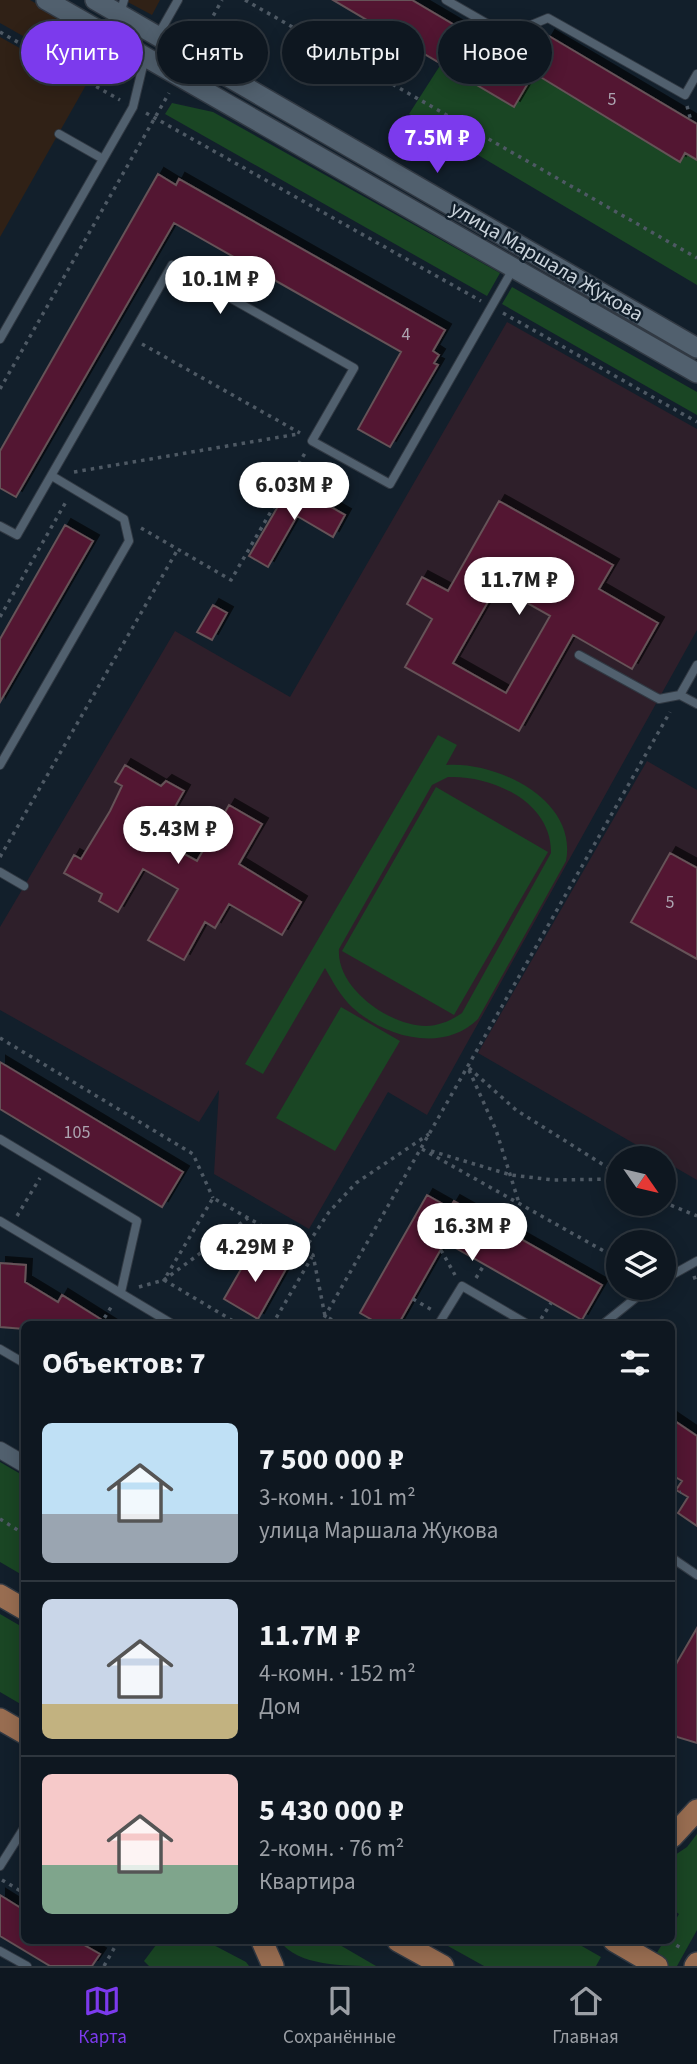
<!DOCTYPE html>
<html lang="ru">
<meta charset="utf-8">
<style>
:root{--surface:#0e1720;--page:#1c242d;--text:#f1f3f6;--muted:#9b9fa5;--line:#2e363e;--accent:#7c3aed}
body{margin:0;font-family:"Source Sans 3",sans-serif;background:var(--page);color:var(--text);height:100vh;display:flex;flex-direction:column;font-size:26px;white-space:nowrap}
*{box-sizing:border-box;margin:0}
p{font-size:23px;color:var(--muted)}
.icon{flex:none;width:38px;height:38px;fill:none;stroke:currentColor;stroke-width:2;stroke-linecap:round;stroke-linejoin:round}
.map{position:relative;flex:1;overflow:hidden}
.panel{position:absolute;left:21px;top:1321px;width:654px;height:623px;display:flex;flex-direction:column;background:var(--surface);border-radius:10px;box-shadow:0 4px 18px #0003,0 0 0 2px var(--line)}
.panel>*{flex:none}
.hud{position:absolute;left:21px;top:21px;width:656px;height:63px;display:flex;gap:14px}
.needle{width:46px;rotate:124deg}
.fabs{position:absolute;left:606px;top:1146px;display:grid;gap:14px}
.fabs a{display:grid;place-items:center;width:70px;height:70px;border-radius:50%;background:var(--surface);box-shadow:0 4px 18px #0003,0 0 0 2px var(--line);font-size:35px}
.price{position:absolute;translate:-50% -60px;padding:0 16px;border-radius:24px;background:#fff;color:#222;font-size:23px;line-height:46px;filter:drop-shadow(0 2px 4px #0008)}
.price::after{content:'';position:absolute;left:50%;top:42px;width:21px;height:16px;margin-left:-10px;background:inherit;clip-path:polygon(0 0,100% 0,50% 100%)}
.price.on{background:var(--accent);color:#fff}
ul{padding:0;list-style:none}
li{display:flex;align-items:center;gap:21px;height:175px;padding:0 21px}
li+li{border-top:2px solid var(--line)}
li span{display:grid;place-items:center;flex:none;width:196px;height:140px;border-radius:10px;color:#555}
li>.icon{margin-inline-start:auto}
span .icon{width:84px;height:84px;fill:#fffc;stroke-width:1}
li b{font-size:30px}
h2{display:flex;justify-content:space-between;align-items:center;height:84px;padding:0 21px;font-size:30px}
.tag{padding:0 24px;border-radius:32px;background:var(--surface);box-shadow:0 4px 18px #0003,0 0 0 2px var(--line);font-size:24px;line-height:63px}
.tag.on{background:var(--accent);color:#fff}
.tabs{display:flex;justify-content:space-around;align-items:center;height:98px;border-top:2px solid var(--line);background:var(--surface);font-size:19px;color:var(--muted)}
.tabs a{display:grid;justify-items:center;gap:4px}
.tabs .on{color:var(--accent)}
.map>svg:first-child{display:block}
.commercial{fill:#302116}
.education{fill:#2e1f2a}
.green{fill:#1a4624;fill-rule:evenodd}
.building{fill:#531931;stroke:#665258;stroke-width:2;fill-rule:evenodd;filter:url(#shadow)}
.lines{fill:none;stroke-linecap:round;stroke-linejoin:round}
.service-casing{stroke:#313943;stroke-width:10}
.minor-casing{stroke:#313943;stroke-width:18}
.tertiary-casing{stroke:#313943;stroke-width:22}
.primary-casing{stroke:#313943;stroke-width:24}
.path{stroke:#4e5964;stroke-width:3.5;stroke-dasharray:3.5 5;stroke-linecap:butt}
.service{stroke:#51606e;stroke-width:8}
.minor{stroke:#51606e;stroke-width:16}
.tertiary{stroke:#51606e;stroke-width:19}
.primary{stroke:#986d51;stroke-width:21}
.labels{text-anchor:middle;stroke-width:5;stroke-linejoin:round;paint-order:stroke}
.number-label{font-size:18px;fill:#aca4b0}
.street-label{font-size:21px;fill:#cad3db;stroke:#121f2b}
</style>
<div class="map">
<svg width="697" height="1966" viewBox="0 0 697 1966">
<defs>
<filter id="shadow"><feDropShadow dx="6" dy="-6" stdDeviation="0" flood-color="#0009"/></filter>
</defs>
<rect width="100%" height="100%" fill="#121f2b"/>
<path class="commercial" d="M0,0H30L128,56L111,86L0,23Z
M124,0H160L152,15Z
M0,37L86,85L0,237Z"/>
<path class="education" d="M507,322L697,429V630L427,1115L388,1092L309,1229L214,1174L219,1090L199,1122L0,1010V927L175,631L290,697Z
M647,761L697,790V1180L478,1053Z"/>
<path class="green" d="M441,64L514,107L534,73L680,162L685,153L697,160V285L409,114Z
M172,103L213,112L500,273L487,296L165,114Z
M512,287L697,392V415L502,304Z
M438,735L457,745L446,765C497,761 578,800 566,861L478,1019C444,1053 386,1038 353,1008C341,997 333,982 325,968L263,1074L245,1064ZM448,777C492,775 552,802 551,853L462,1013C452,1020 439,1026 426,1026C390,1026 336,988 339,949L432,785Z
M436,787L548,852L454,1015L342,951Z
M341,1007L400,1041L335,1151L276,1118Z
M0,1462L24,1476V1576L0,1562Z
M0,1614L24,1628V1706L0,1692Z
M697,1834V1930L677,1966H649L664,1941H672V1926L679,1914L672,1909V1857L687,1847Z
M159,1941H206L246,1962L249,1966H149L144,1961Z
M280,1941H333L376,1966C345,1966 297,1966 280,1941Z
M439,1941H573L601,1957L596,1966H484Z"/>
<path class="building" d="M333,0H412L490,46L488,48L534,73L514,107Z
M549,36L697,124V160L685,153L680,162L529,70Z
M158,174L176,185L179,179L445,330L433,351L439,355L434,363L438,365L390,447L358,429L401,352L174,223L16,497L0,488V451Z
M291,484L345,515L333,537L297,516L268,567L249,556Z
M499,501L613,565L599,589L658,623L632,669L573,635L519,731L405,667L432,619L407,604L422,577L448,591ZM497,586L550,616L506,693L453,663Z
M65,525L93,541L0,702V639Z
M213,605L227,613L212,640L197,632Z
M125,765L161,786L166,781L184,791L157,839L197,861L229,805L262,824L239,864L301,902L282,935L229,904L215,928L205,922L184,960L148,940L178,889L143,869L118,912L99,901L102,894L64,873L74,855L81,859L110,811L122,786L115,782Z
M670,853L697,868V959L631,922Z
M0,1062L183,1172L162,1207L0,1109Z
M427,1195L450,1208L454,1201L602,1285L582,1320L445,1242L398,1325H381L360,1313Z
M252,1250L286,1269L258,1319L224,1299Z
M0,1263L26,1265L25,1282L58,1302L62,1295L110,1325H24V1329L0,1327Z
M672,1419L697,1436V1526L678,1513L688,1497L676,1490L682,1481L672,1475Z
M697,1628V1743L677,1737L672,1729V1671Z
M0,1895L24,1910V1941H77L100,1954L92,1966H50L0,1936Z"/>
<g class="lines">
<defs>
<path id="service" d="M446,0L507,35L548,18L685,95L697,74
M120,14L124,0
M157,37L178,0
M59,134L103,159
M0,339L133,107L145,57
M0,526L17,535L172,265L354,368L312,441L390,484L513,269
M579,655L659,699L680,695
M697,665L680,695L697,704
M0,765L129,541L124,519L52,476
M0,872L24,886
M0,1139L137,1221L121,1292
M0,1221L174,1325
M663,1280L697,1261
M438,1325L462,1286L529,1325
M602,1325L648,1288
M0,1349L24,1363
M672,1558L697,1575
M0,1866L24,1828
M0,1951L27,1966"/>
<path id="minor" d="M0,1450L24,1464"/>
<path id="tertiary" d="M46,0L697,373
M95,0L697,348"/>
<path id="primary" d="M0,1595L24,1609
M0,1719L24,1733
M672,1837L697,1810
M262,1941L273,1966
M398,1941L443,1966
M614,1941L657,1966
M695,1966L697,1963"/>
</defs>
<use href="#service" class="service-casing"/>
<use href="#minor" class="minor-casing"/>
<use href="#tertiary" class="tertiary-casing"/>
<use href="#primary" class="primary-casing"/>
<path class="path" d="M245,0L697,258
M0,32L120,100
M201,38L222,0
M687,106L691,121
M146,113L481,301
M503,313L697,422
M142,344L300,433
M0,389L169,93
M74,472L298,434
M141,528L231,580L305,453
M0,617L67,500
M0,857L178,549
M0,1038L193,1154L213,1198
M469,1068L516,1110L618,1174
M469,1070L496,1130L519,1203
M422,1149L618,1259
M431,1151L511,1175L553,1180L618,1179
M663,1202L697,1216
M17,1216L40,1178
M304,1250L329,1212L356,1183L429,1134
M441,1250L455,1275
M694,1276L697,1284
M476,1278L484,1265
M139,1287L164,1280L248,1218
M413,1299L432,1310
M541,1319L551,1303
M100,1325L113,1304
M240,1325L164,1280L213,1198L313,1255L325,1316L341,1325
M272,1325L312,1257
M320,1325L670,712
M672,1495L681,1492
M0,1519L24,1534
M2,1880L24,1893
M669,1941L683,1949
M104,1966L116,1945L109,1941"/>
<use href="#service" class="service"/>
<use href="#minor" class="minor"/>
<use href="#tertiary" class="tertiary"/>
<use href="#primary" class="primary"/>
</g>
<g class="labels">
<g class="number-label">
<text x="612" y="105">5</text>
<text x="406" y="340">4</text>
<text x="670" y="908">5</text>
<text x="77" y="1138">105</text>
</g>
<g class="street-label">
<text transform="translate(547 261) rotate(30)" y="7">улица Маршала Жукова</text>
</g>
</g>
</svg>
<div class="fabs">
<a><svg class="needle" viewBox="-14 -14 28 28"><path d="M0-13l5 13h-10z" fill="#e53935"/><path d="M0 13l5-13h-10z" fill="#9b9fa5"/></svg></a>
<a><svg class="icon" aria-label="layers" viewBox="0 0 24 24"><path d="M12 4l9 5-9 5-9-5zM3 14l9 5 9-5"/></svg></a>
</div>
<b class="price on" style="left:437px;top:175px">7.5M ₽</b>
<b class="price" style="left:220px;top:316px">10.1M ₽</b>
<b class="price" style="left:294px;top:522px">6.03M ₽</b>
<b class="price" style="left:519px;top:617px">11.7M ₽</b>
<b class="price" style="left:178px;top:866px">5.43M ₽</b>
<b class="price" style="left:472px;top:1263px">16.3M ₽</b>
<b class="price" style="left:255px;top:1284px">4.29M ₽</b>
<div class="hud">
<a class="tag on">Купить</a>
<a class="tag">Снять</a>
<a class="tag">Фильтры</a>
<a class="tag">Новое</a>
</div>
<section class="panel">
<h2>Объектов: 7<svg class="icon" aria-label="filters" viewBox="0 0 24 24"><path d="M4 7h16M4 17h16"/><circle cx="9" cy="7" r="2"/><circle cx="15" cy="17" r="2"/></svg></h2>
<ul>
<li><span style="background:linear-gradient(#bfe0f5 65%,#9aa5b1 0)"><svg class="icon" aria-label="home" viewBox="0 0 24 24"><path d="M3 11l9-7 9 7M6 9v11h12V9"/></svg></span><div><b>7 500 000 ₽</b><p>3-комн. · 101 m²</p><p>улица Маршала Жукова</p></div></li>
<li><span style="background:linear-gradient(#c9d6e8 75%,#c2b280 0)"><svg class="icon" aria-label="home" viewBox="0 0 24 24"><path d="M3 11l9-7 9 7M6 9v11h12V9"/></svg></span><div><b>11.7M ₽</b><p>4-комн. · 152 m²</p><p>Дом</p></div></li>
<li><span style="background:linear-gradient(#f6c9c9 65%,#7fa58c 0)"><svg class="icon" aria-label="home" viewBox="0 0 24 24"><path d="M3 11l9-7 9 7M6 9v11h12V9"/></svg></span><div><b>5 430 000 ₽</b><p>2-комн. · 76 m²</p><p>Квартира</p></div></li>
</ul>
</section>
</div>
<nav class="tabs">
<a class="on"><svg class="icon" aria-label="map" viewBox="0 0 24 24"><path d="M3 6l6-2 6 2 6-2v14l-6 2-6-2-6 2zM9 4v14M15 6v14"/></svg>Карта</a>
<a><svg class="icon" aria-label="saved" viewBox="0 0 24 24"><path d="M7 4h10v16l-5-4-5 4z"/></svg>Сохранённые</a>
<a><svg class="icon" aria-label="home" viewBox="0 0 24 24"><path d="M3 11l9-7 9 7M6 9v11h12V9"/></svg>Главная</a>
</nav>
